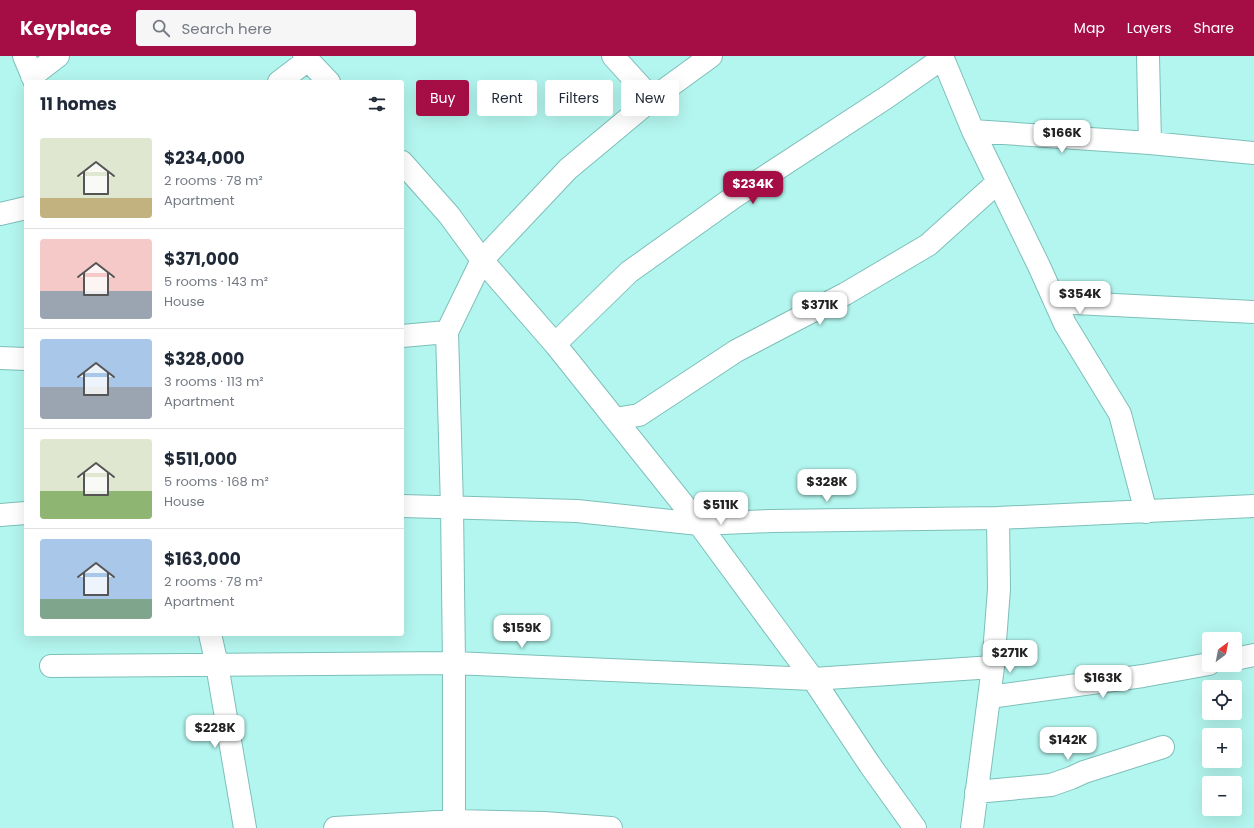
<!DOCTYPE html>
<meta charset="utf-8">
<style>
:root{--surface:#fff;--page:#f6f6f7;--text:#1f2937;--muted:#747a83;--line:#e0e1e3;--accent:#a50d45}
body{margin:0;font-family:Poppins,sans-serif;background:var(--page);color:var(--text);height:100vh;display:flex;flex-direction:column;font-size:15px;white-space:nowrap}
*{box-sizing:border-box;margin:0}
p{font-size:13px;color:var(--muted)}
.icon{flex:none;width:22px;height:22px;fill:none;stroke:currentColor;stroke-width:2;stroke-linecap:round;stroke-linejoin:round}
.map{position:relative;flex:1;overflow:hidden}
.sheet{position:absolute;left:24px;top:24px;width:380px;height:556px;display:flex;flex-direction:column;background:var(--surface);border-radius:4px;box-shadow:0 4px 16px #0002}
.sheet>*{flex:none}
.top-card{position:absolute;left:416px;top:24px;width:380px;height:36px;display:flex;gap:8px}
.needle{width:26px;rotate:32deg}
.fabs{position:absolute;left:1202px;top:576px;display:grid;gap:8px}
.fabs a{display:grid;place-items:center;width:40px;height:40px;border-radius:4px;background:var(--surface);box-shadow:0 4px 16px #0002;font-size:20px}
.price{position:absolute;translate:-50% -34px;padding:0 9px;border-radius:8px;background:#fff;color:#222;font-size:13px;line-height:26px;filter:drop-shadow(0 1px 2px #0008)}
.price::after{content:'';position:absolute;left:50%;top:24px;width:12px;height:9px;margin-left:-6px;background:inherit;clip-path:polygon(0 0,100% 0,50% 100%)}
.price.selected{background:var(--accent);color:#fff}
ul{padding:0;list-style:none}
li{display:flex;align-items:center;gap:12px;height:100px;padding:0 16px}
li+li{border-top:1px solid var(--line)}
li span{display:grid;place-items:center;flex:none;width:112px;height:80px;border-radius:4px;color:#555}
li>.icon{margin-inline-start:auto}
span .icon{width:48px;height:48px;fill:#fffc;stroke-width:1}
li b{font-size:17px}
h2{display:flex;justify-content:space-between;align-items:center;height:48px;padding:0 16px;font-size:17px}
.pill{padding:0 14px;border-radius:4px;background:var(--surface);box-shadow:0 4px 16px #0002;font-size:14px;line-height:36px}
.pill.selected{background:var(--accent);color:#fff}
header{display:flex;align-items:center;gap:24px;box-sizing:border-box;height:56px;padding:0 20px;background:var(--accent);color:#fff}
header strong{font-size:19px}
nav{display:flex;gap:22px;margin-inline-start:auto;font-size:14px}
.search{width:280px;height:36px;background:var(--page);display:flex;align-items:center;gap:10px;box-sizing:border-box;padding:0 14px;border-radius:4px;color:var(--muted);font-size:15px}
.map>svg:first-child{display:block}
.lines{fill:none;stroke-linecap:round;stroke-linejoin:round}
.street-casing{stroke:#7dbfb9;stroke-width:24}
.street{stroke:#fff;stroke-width:22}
</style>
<header>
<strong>Keyplace</strong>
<div class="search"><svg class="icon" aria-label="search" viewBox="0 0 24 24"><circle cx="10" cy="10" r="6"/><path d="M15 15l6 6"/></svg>Search here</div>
<nav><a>Map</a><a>Layers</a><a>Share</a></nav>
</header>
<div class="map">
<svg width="1254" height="772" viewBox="0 0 1254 772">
<rect width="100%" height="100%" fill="#b3f6ef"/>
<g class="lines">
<defs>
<path id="street" d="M24,0L35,26
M304,0L329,26
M613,0L652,43
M942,0L973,75L1150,87L1254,97
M1148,0L1150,87
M32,20L58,0
M279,26L308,4
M973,75L1039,210L1065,268L1120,358L1146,456
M402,106L449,159L482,204L555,288L699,468L813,623L870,709L915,772
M0,158L26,152
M1055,246L1254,256
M402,280L447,276
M555,288L629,216L734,141L887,41L943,2
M0,302L26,303
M615,363L639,359L736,295L845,238L928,189L998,126
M402,450L577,455L699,468L771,465L998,462L1254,450
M0,459L26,457
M210,578L217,609L245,772
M1235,603L1254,599
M51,610L454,607L813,623L993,611
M990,641L1143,620L1209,608
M976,736L1051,729L1071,722L1084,716L1163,691
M335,772L454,765L544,767L611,772
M454,772V607L452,451L447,276L482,204L568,113L652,43L711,0
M972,772L993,611L999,533L998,462"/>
</defs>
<use href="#street" class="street-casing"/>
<use href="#street" class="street"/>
</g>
</svg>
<div class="fabs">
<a><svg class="needle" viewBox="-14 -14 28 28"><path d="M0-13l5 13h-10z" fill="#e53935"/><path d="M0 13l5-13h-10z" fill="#747a83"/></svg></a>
<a><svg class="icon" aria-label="locate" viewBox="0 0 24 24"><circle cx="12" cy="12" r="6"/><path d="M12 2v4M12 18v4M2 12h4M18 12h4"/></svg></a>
<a>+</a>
<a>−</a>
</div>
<b class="price" style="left:1062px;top:98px">$166K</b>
<b class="price selected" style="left:753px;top:149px">$234K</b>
<b class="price" style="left:1080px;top:259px">$354K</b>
<b class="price" style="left:820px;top:270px">$371K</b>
<b class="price" style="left:827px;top:447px">$328K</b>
<b class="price" style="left:721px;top:470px">$511K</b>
<b class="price" style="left:522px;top:593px">$159K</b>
<b class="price" style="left:1010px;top:618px">$271K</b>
<b class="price" style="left:1103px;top:643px">$163K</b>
<b class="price" style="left:215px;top:693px">$228K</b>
<b class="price" style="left:1068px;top:705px">$142K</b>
<div class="top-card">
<a class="pill selected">Buy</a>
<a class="pill">Rent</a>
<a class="pill">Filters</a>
<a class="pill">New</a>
</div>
<section class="sheet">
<h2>11 homes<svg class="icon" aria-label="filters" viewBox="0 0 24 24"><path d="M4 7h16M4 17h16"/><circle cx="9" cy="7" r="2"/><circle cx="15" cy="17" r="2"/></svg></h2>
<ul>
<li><span style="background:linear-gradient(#dfe7d0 75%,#c2b280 0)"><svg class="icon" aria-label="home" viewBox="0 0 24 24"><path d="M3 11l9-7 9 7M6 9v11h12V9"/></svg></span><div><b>$234,000</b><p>2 rooms · 78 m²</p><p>Apartment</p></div></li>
<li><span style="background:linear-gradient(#f6c9c9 65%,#9aa5b1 0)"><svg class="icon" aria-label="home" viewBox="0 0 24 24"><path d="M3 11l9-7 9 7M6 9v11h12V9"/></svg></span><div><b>$371,000</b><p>5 rooms · 143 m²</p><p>House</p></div></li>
<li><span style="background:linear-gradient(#a9c7e8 60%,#9aa5b1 0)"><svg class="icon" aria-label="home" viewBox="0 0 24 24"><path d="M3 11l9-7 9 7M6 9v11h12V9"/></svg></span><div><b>$328,000</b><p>3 rooms · 113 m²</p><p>Apartment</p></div></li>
<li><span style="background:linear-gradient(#dfe7d0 65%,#8fb573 0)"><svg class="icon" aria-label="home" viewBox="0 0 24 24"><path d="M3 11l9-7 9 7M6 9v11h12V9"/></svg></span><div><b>$511,000</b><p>5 rooms · 168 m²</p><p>House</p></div></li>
<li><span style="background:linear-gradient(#a9c7e8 75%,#7fa58c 0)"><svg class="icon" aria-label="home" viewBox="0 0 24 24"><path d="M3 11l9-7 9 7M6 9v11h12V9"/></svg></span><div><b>$163,000</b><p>2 rooms · 78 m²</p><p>Apartment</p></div></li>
</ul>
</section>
</div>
